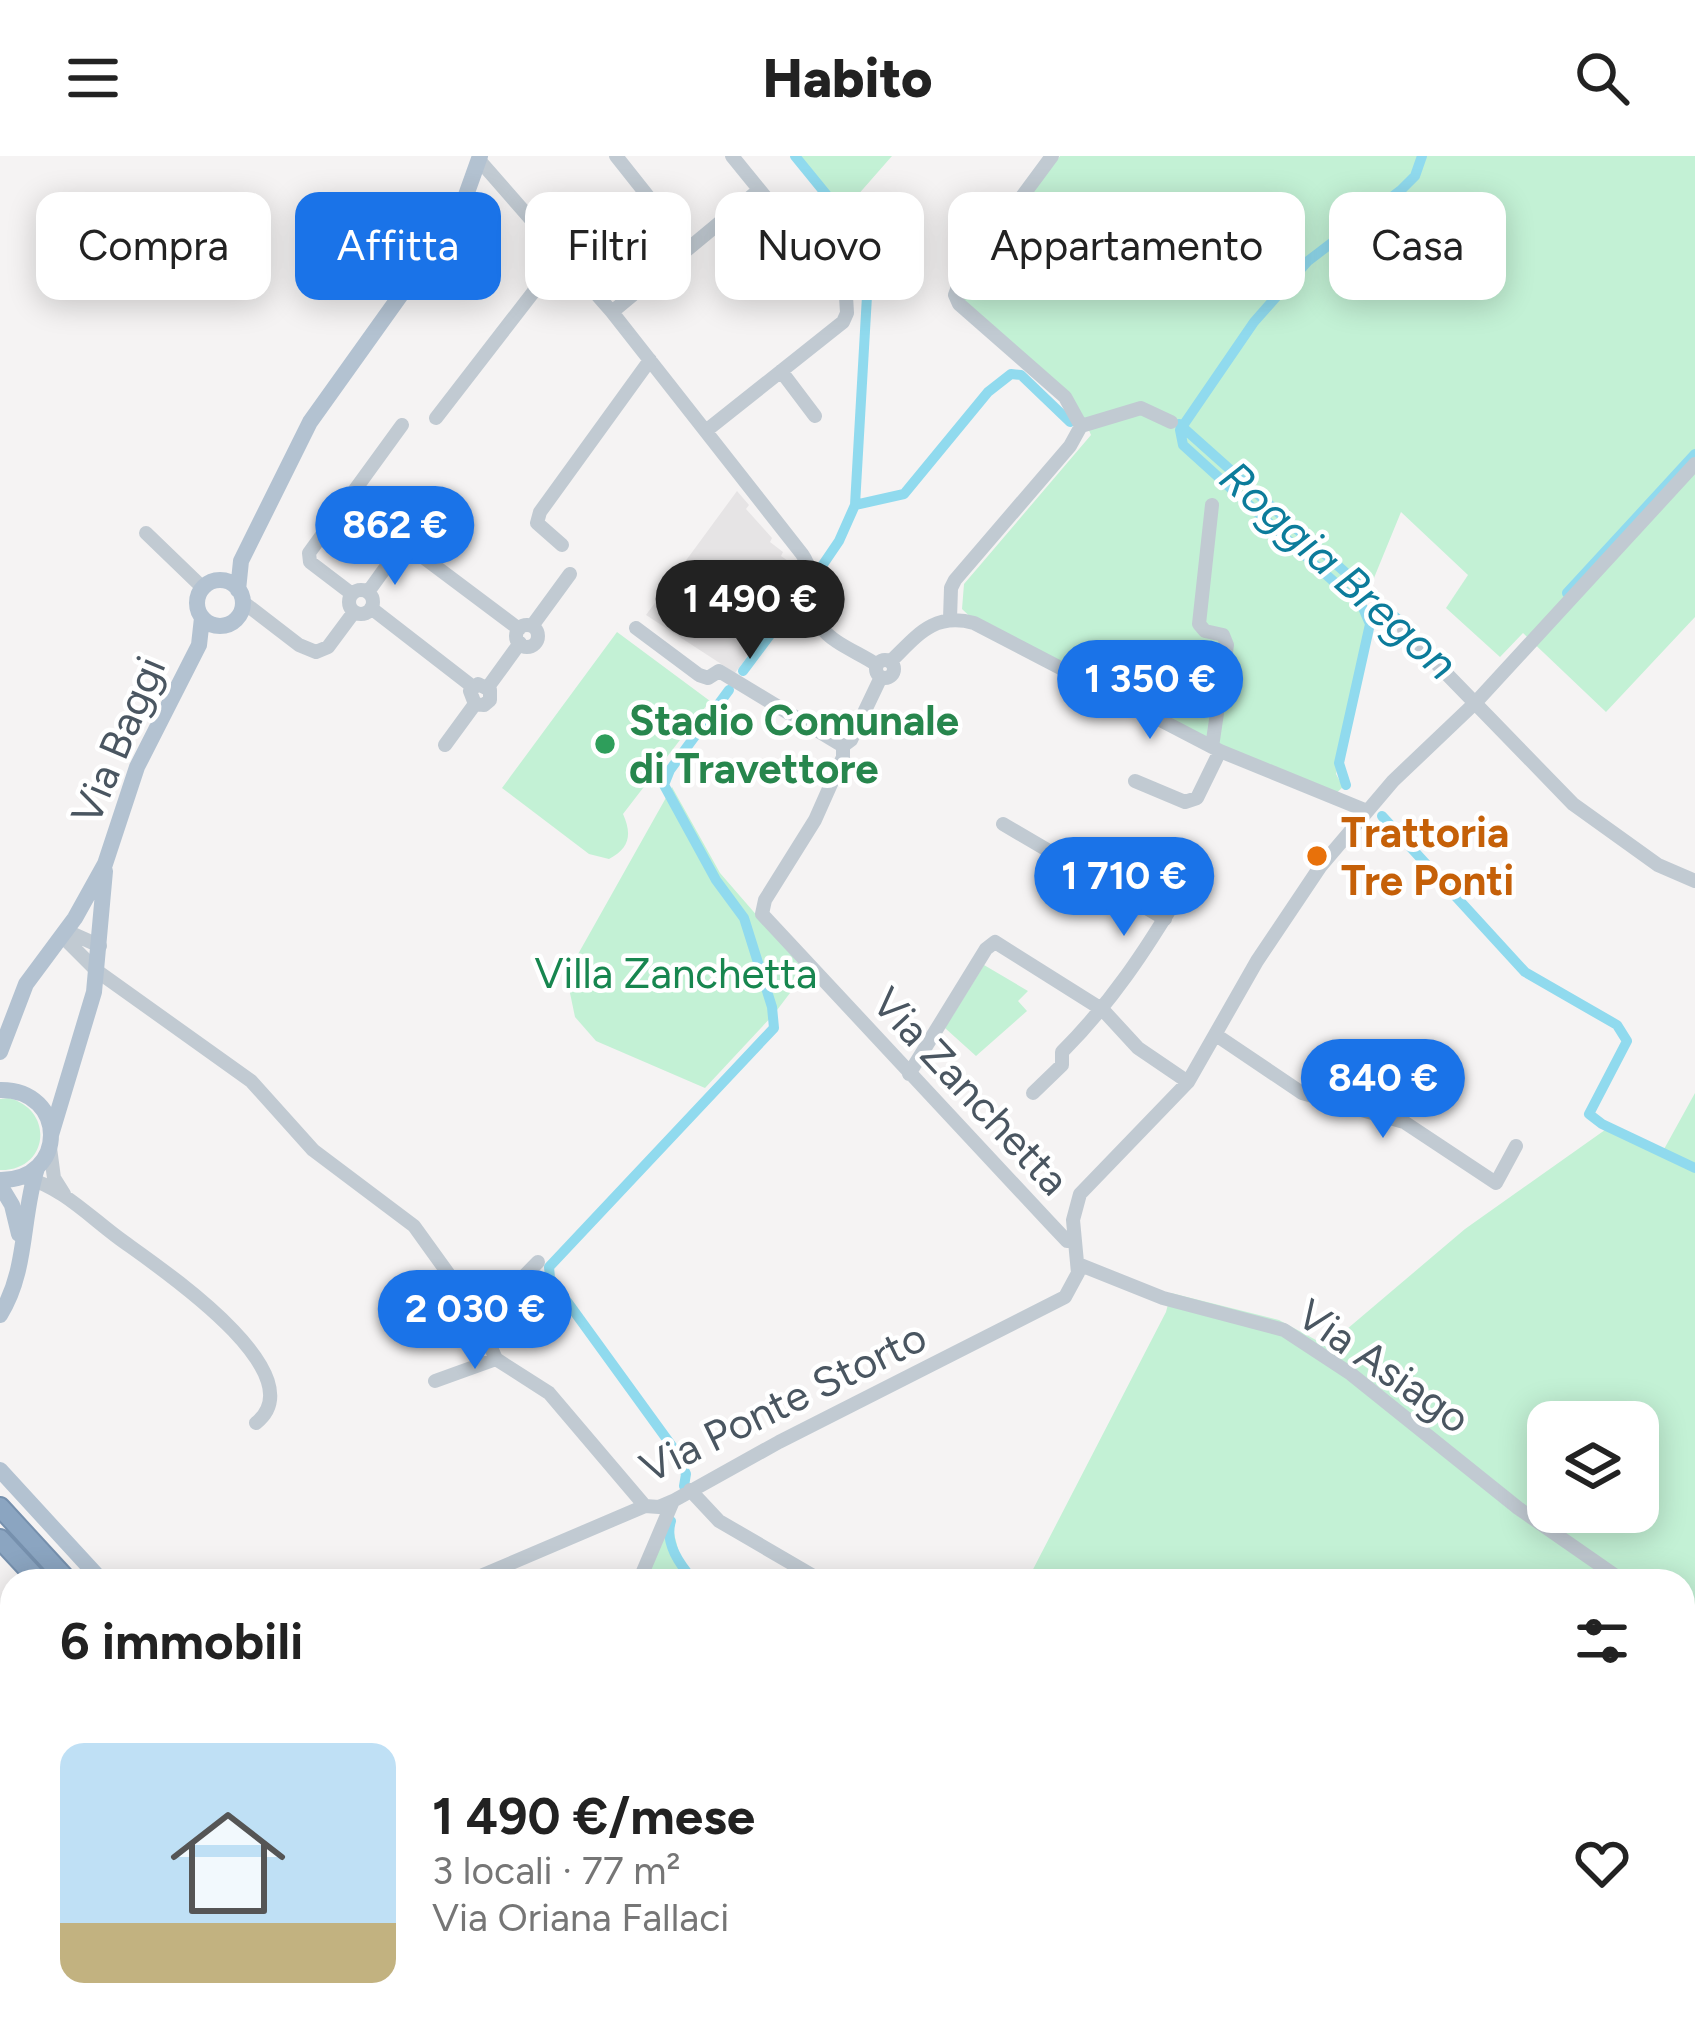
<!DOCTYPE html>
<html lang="it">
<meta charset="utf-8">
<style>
:root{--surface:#fff;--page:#f6f6f6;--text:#222;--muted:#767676;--line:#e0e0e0;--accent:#1a73e8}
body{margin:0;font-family:Figtree,sans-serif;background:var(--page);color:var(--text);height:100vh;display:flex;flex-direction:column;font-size:45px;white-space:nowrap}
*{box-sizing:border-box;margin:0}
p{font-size:39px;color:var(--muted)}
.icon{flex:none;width:66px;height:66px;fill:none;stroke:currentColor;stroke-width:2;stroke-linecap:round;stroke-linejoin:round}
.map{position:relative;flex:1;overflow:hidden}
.side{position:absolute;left:0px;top:1413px;width:1695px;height:471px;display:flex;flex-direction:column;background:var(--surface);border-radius:36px 36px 0 0;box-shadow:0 6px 30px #0003}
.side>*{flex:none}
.banner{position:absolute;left:36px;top:36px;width:1623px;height:108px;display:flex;gap:24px}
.controls{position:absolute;left:1527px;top:1245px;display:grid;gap:24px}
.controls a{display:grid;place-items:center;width:132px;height:132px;border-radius:24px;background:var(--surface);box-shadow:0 6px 30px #0003;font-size:60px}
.price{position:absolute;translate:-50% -102px;padding:0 27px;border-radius:42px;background:var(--accent);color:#fff;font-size:39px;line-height:78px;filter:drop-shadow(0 3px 6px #0008)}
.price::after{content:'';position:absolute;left:50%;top:72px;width:36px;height:27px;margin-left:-18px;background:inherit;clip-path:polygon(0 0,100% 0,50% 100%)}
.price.active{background:#222;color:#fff}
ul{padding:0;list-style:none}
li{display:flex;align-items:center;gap:36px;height:300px;padding:0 60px}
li+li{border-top:3px solid var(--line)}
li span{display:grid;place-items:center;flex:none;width:336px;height:240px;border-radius:24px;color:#555}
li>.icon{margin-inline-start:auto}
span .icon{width:144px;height:144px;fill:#fffc;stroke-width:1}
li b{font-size:51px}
h2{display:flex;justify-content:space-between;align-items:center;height:144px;padding:0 60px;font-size:51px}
.tag{padding:0 42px;border-radius:24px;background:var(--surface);box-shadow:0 6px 30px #0003;font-size:42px;line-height:108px}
.tag.active{background:var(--accent);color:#fff}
header{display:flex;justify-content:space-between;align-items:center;height:156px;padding:0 60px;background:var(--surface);font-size:54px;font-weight:800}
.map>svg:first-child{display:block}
.commercial{fill:#fdf9ef}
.education{fill:#e6e4e5}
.green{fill:#c3f1d5;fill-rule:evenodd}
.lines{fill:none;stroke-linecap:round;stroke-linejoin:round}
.canal{stroke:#90daee;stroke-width:10}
.highway-casing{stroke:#7690ad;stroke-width:22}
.minor{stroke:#c1cad2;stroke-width:14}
.major{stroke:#b3c2d1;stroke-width:16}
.highway{stroke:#8ba5c1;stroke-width:18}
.leisure-dot{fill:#2e9e5b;stroke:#fff;stroke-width:4.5}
.food-dot{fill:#e8710a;stroke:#fff;stroke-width:4.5}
.labels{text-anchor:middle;stroke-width:9;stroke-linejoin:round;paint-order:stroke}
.leisure-label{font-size:42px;font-weight:bold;fill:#27864d;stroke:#fff;text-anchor:start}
.street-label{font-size:42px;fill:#4a5661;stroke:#fff}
.food-label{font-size:42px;font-weight:bold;fill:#c56008;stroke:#fff;text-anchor:start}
.park-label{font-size:42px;fill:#17864f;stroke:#fff}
.water-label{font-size:45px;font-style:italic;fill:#0c7c9b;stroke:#fff}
</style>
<header><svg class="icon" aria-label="menu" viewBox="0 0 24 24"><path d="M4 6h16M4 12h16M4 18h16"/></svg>Habito<svg class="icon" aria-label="search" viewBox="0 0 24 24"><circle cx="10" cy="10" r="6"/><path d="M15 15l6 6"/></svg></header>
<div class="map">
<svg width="1695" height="1882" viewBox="0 0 1695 1882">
<rect width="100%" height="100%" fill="#f5f3f3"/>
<path class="commercial" d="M12,1460V1777L0,1802V1466Z"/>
<path class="education" d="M737,335L749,349L746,353L772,382L770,386L783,396L781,400L794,409L790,416L804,426L735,517L646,459Z"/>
<path class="green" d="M800,0H892L842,57Z
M1060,0H1695V461L1606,556L1523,477L1500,501L1446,452L1468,419L1401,356L1360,456L1369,474L1336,618L1343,631L1333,640L1207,585L979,469L962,453L964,428L1091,279L1087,270L961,148L962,130Z
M617,476L710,545L623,658C632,678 630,692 609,703L589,698L502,632Z
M672,631L720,717L806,816L774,858L705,932L596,885L575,861L570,837L577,800Z
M984,809L1028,835L1018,845L1027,855L976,900L945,872Z
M1695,937V1882H1301L1277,1872H1683V1425H1027L1166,1156L1171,1137L1279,1164L1327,1190L1465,1073L1612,969L1663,995ZM1548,1266H1638V1356H1548Z
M9,942C55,954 49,1015 0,1014V943Z
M673,1374L681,1404L698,1425H643L661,1376Z
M1011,1872H1187L1183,1882H1006Z"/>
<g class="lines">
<path class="canal" d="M795,0L865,86L869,105L855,349L839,385L822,410
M1179,268L1411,475
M855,349L904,338L988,236L1011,218L1021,219L1070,266
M1567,437L1695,298
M743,515L802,436
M1346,629L1339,607L1370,468L1363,452L1183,289L1180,274L1254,166L1308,105L1401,34L1415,20L1422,0
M1382,660L1525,816L1617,869L1627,885L1589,958L1602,968L1695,1012
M684,1330L686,1318L674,1293L550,1122L549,1111L774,872L772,851L744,762L716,724L664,629L670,614L729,534
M671,1365C664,1387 680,1409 694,1425
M910,1882L911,1872"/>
<defs>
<path id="highway" d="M0,1351L68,1425
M0,1383L39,1425
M682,1872L701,1882
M737,1872L756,1882"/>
</defs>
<use href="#highway" class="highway-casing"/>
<path class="minor" d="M616,0L689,92
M479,4L612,156L802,398C820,424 806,449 821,471C833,488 860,497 877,509
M350,47L430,102
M612,156L759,34
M781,215L815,260
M436,262L562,99
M1081,270L1141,252L1171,266
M707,274L843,166L847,157L846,140L732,0
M347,344L519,473
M146,377L203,432
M562,389L537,367L540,356L650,204
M349 446a12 12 0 1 1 24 0a12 12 0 1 1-24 0Z
M368,436L404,386
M352,438L310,406L309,397L402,269
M243,446L299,489L316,496L328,491L354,456
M371,452L473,531
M950,463L951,432L955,424L1070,290L1081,270L1065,241L959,148L955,139L961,123L1052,0
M516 480a11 11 0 1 1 22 0a11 11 0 1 1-22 0Z
M532,470L570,418
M636,472L699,519L708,522L719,515L843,590
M1404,474L1573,648L1658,709L1695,725
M876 513a9 9 0 1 1 18 0a9 9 0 1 1-18 0Z
M890,506C917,480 933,456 974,467L1220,595L1367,655
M881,521L851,584L843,590V601L815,664L765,744L762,758L1050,1067L1067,1085H1074
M488,531L520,487
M445,589L475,548L484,549L490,544V534L478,528L470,535L475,548
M1212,591L1227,489L1223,479L1205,475L1199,468L1212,349
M1135,625L1185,646L1197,642L1220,595
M1003,668L1165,763
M62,780L97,815L251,925L313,994L414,1070L473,1152L496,1203L549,1237L645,1350
M62,780L73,778L100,790
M1216,879L1302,937L1404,966L1496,1027L1516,990
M909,918L986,793L995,786L1103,854L1138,892L1188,926
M1033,937L1062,909V896C1111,847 1146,794 1181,735
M50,992L54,1022L64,1038
M26,1022C62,1031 91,1062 120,1083C154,1108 319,1217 256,1267
M1078,1108L1163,1142L1284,1174L1351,1218L1518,1352L1623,1425
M480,1165L538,1106
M435,1225L496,1203
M690,1334L719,1365L822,1425
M469,1425L645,1350L659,1351L673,1345L779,1286L1065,1141L1078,1117L1073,1064L1080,1038L1188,926L1257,805L1320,711L1393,625L1476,546L1695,308
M639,1425L673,1345
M1683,1457L1695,1464
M0,1807L12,1783
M100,1882L104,1872
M424,1882L427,1872
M1441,1882L1446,1872"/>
<path class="major" d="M197 447a23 23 0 1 1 46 0a23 23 0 1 1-46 0Z
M238,434L241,405L310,266L460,56L480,0
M0,896L26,828L75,762L105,708L137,611L199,489L202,462
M0,934C68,933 68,1025 0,1024
M51,979L94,836L105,715
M0,1029L12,1049L19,1078
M0,1159C28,1114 21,1062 37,1012
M0,1314L102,1425
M783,1872L808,1882"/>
<use href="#highway" class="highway"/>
</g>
<circle class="leisure-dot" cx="605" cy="588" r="12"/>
<circle class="food-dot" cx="1317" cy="700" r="12"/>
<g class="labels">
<g class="leisure-label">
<text x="629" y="579">Stadio Comunale<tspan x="629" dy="48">di Travettore</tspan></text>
</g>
<g class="street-label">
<text transform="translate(118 584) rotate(-67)" y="15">Via Baggi</text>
<text transform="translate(971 935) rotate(47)" y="15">Via Zanchetta</text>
<text transform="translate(1384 1210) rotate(35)" y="15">Via Asiago</text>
<text transform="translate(783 1246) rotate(-26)" y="15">Via Ponte Storto</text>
</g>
<g class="food-label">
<text x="1341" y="691">Trattoria<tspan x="1341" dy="48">Tre Ponti</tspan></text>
</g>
<g class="park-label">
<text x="676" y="832">Villa Zanchetta</text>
</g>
<g class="water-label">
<text transform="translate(1339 414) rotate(42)" y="16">Roggia Bregon</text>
</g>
</g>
</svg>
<div class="controls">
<a><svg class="icon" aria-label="layers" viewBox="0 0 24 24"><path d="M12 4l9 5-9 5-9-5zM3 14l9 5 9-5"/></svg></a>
</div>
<b class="price" style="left:395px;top:432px">862 €</b>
<b class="price active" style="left:750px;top:506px">1 490 €</b>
<b class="price" style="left:1150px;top:586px">1 350 €</b>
<b class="price" style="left:1124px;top:783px">1 710 €</b>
<b class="price" style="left:1383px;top:985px">840 €</b>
<b class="price" style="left:475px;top:1216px">2 030 €</b>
<div class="banner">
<a class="tag">Compra</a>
<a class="tag active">Affitta</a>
<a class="tag">Filtri</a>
<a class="tag">Nuovo</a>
<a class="tag">Appartamento</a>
<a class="tag">Casa</a>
</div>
<section class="side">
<h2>6 immobili<svg class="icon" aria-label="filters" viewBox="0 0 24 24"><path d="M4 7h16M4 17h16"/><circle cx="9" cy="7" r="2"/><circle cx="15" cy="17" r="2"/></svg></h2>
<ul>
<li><span style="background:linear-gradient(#bfe0f5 75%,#c2b280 0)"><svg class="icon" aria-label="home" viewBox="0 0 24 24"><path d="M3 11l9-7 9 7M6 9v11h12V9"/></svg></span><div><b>1 490 €/mese</b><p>3 locali · 77 m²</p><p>Via Oriana Fallaci</p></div><svg class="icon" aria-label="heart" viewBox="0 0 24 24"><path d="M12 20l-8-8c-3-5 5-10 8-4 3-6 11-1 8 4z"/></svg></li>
</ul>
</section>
</div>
